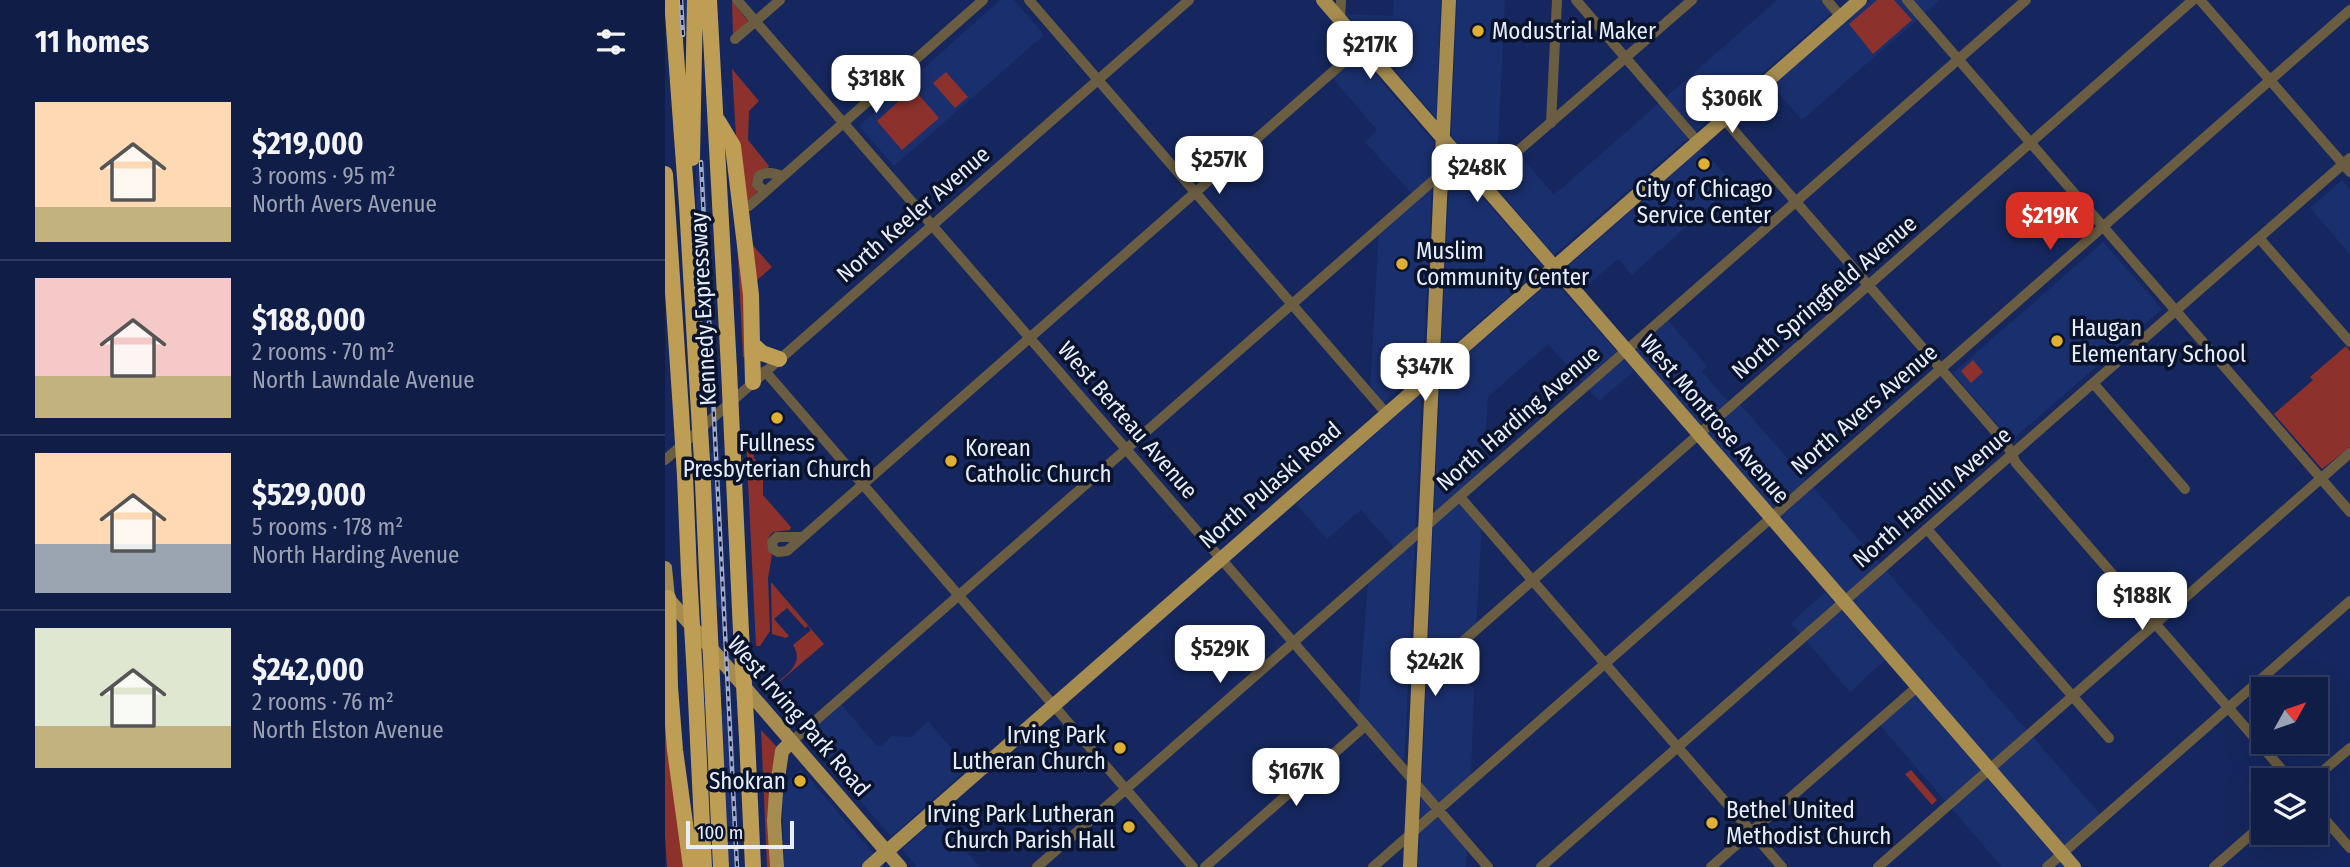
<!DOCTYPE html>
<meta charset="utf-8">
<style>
:root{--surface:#101d46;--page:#19264d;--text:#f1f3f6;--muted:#9ca2b3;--line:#303b5f;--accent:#d93025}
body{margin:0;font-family:"Fira Sans Condensed",sans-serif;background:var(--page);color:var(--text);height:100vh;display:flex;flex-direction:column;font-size:26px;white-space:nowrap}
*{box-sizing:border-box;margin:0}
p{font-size:23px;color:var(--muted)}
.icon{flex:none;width:38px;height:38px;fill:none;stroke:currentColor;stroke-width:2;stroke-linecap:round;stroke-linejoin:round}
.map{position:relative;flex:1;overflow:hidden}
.side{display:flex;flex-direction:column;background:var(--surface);width:665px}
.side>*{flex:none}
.needle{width:46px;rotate:50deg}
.buttons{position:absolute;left:1586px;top:677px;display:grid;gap:14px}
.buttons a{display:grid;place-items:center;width:77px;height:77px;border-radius:0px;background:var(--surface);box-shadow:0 7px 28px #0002,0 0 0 2px var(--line);font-size:35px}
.scale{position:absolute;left:21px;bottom:18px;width:108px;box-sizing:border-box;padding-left:7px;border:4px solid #e7edfb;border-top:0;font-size:19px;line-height:24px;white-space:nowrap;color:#e7edfb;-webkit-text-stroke:5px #0a132c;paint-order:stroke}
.price{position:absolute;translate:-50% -60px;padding:0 16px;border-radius:14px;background:#fff;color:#222;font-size:23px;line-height:46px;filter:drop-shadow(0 2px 4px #0008)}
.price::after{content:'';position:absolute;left:50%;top:42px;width:21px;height:16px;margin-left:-10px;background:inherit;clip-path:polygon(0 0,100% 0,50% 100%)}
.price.active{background:var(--accent);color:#fff}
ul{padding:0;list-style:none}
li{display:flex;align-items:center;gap:21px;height:175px;padding:0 35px}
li+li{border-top:2px solid var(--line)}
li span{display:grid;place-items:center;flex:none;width:196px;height:140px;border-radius:0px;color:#555}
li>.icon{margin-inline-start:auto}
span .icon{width:84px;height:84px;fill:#fffc;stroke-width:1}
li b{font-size:30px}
h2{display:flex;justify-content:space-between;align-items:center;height:84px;padding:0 35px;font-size:30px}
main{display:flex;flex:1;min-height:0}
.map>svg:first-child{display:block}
.built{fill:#1a2f6d}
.green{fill:#8d312c}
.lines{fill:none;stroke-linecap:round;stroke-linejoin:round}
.minor{stroke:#6a5d41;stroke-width:10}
.major{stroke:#a68c4f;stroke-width:14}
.highway{stroke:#be9e54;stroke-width:16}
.rail-casing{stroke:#a1abc7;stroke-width:4.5}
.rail{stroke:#0a132c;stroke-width:2;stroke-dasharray:5;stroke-linecap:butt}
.highway-bridge{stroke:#be9e54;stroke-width:16}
.poi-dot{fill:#e0b034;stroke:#0a132c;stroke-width:2.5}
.labels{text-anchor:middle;stroke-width:7;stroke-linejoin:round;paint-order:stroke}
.poi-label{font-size:23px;fill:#e7edfb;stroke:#0a132c;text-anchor:start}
.street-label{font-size:23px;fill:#e7edfb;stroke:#0a132c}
</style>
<main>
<section class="side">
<h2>11 homes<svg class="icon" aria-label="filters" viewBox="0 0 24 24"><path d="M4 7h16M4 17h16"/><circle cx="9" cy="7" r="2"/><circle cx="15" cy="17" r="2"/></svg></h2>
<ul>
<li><span style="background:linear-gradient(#ffd9b3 75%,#c2b280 0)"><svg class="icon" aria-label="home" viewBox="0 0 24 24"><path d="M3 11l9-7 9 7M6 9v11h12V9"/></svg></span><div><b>$219,000</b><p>3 rooms · 95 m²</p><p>North Avers Avenue</p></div></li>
<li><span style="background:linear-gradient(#f6c9c9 70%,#c2b280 0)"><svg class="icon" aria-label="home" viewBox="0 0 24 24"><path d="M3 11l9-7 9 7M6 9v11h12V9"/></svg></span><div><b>$188,000</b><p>2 rooms · 70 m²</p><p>North Lawndale Avenue</p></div></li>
<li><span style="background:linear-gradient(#ffd9b3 65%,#9aa5b1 0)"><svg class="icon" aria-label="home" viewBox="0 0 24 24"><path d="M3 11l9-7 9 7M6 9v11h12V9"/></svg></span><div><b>$529,000</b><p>5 rooms · 178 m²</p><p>North Harding Avenue</p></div></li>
<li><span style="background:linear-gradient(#dfe7d0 70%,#c2b280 0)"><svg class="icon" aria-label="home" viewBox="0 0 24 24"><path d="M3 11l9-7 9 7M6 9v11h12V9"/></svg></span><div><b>$242,000</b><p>2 rooms · 76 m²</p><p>North Elston Avenue</p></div></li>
</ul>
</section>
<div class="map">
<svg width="1685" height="867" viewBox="0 0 1685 867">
<rect width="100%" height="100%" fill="#15275e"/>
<path class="built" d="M12,0H24L25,35H14Z
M335,0H349L379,35L229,166L194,126Z
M729,0H776L771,118L681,14L728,16Z
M792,0H840L832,168L852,152L889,195L1112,0H1160L1169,11L889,255L786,136Z
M1205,0H1275L1137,120L1107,86Z
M690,51L769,142L758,369L716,405L705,392L714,229L750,197L700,142L712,130L664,74Z
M1036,148L1069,184L967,275L953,259L918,289L900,269Z
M785,160L878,267L776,355Z
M40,161L50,381L38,391L32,263L31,162Z
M1677,180L1685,190V254L1645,208Z
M1438,242L1497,309L1346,441L1288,373Z
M888,279L969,371L934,401L883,344L823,397L818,477L794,497L817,524L811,628L781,655L809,689L806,780L772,809L802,845L801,867H753L775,377Z
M1001,318L1042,366L1037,371L1067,406L1073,402L1438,817L1401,848L968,347Z
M757,393L739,768L693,716L703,579L733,552L696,510L662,539L631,504Z
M54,447L57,526L63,617L48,601L41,457Z
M1160,592L1220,660L1185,692L1126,623Z
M1247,691L1399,867H1337L1212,722Z
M174,702L212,746L217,745L227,736L246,737L263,721L303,768L226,837L138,733Z
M54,706L68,722L74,867H62Z
M136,769L220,867H119L117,786Z
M272,818L315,867H252L237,849Z"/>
<path class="green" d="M1212,0H1229L1247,20L1208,54L1184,24Z
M67,2L83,21L68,36Z
M67,69L94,101L84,111L83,140L104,166L91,193L79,204L72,153Z
M281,72L303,97L290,108L268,83Z
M248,88L274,118L237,150L212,121Z
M71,220H73L83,357H78Z
M85,242L107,267L91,281Z
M1681,346L1685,351V447L1657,469L1609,414L1648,380L1645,377Z
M1308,360L1318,372L1306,383L1296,371Z
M81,439H88L89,458L98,469V495L126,527L125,530L108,532C101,538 101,548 107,555L103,578L105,631L95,646H91Z
M106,582L159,644L105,690L104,689C118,677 141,665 128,645L146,630L143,626L140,628L122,608L109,619L124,636L121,638L107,634Z
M0,648L19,867H2L0,836Z
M96,730L111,746L104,793L105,867H102Z
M1246,770L1272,800L1267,805L1240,774Z"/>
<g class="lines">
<path class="minor" d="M72,0L823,867
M364,0L721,413
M911,0L1033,142
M1162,0L1176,17
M1242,0L1685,512
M1535,0L1685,172
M675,20L676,0
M70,39L115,0
M1059,119L1342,445L1351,463L1626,780
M886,123L892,0
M816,183L1027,0
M100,192L92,184L94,176C101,171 109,173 117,176
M84,206L318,0
M1594,238L1685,342
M100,371L528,867
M1428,383L1520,489
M0,460L524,0
M795,497L1117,867
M1262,529L1444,738
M136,537H112L107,542L108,549L113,552L122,551L697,46
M754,680L1528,0
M126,742L777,173
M1647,780L1685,748
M1650,808L1685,848
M372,867L1361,0
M540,867L700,726
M708,867L1685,10
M876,867L1685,158
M1046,867L1252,687
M1213,867L1685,453
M1382,867L1685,601
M1549,867L1598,824"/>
<path class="major" d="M658,0L1409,867
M0,568L3,598
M0,595L235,867
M112,867L109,821L111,792L117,751L126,742
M204,867L1195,0
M745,867L784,0"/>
<path class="highway" d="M7,0L22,205L33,396
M44,0L64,369
M53,121L68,146L86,295L87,344L97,353L114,359
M27,158L30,0
M0,174L16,411
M87,344L88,382
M67,435L76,632
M37,461L43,595
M20,476L24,573
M3,598L5,687L10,750L26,867
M30,678L39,867
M48,700L56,867
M82,738L88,867"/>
<defs>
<path id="rail" d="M16,0L18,35
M36,162L72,867"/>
</defs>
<use href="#rail" class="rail-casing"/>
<use href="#rail" class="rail"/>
<path class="highway-bridge" d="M64,369L67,435
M33,396L37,461
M16,411L20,476
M24,573L30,678
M43,595L48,700
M76,632L82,738"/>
</g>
<g class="poi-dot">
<circle cx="813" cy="31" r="7"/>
<circle cx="1039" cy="164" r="7"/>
<circle cx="737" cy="264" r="7"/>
<circle cx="1392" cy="341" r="7"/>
<circle cx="112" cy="418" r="7"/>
<circle cx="286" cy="461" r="7"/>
<circle cx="455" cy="748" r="7"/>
<circle cx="135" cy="781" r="7"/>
<circle cx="1047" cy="823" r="7"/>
<circle cx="464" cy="827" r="7"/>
</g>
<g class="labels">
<g class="poi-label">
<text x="827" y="39">Modustrial Maker</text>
<text x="1039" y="197" text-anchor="middle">City of Chicago<tspan x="1039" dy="26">Service Center</tspan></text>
<text x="751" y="259">Muslim<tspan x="751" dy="26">Community Center</tspan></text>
<text x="1406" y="336">Haugan<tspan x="1406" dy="26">Elementary School</tspan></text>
<text x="112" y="451" text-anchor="middle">Fullness<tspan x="112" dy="26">Presbyterian Church</tspan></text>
<text x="300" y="456">Korean<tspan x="300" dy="26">Catholic Church</tspan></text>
<text x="441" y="743" text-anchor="end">Irving Park<tspan x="441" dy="26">Lutheran Church</tspan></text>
<text x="121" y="789" text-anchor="end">Shokran</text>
<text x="1061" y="818">Bethel United<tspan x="1061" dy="26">Methodist Church</tspan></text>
<text x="450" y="822" text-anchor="end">Irving Park Lutheran<tspan x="450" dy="26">Church Parish Hall</tspan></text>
</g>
<g class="street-label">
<text transform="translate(248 214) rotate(-41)" y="8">North Keeler Avenue</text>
<text transform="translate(1159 297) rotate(-41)" y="8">North Springfield Avenue</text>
<text transform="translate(38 309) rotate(-93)" y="8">Kennedy Expressway</text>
<text transform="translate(1199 409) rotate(-41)" y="8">North Avers Avenue</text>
<text transform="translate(853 418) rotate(-41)" y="8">North Harding Avenue</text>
<text transform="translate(1050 419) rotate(49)" y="8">West Montrose Avenue</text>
<text transform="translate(463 420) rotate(49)" y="8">West Berteau Avenue</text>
<text transform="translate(605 485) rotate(-41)" y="8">North Pulaski Road</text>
<text transform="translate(1267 497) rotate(-41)" y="8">North Hamlin Avenue</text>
<text transform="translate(134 716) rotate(49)" y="8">West Irving Park Road</text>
</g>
</g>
</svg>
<div class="buttons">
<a><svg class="needle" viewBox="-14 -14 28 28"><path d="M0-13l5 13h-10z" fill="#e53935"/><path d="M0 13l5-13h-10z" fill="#9ca2b3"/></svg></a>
<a><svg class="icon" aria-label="layers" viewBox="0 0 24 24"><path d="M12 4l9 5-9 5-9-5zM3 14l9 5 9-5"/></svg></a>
</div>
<div class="scale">100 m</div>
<b class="price" style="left:705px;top:81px">$217K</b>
<b class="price" style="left:211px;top:115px">$318K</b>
<b class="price" style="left:1067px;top:135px">$306K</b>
<b class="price" style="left:554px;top:196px">$257K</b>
<b class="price" style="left:812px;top:204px">$248K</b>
<b class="price active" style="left:1385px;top:252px">$219K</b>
<b class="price" style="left:760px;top:403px">$347K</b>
<b class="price" style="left:1477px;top:632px">$188K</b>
<b class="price" style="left:555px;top:685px">$529K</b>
<b class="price" style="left:770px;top:698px">$242K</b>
<b class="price" style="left:631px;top:808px">$167K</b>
</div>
</main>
